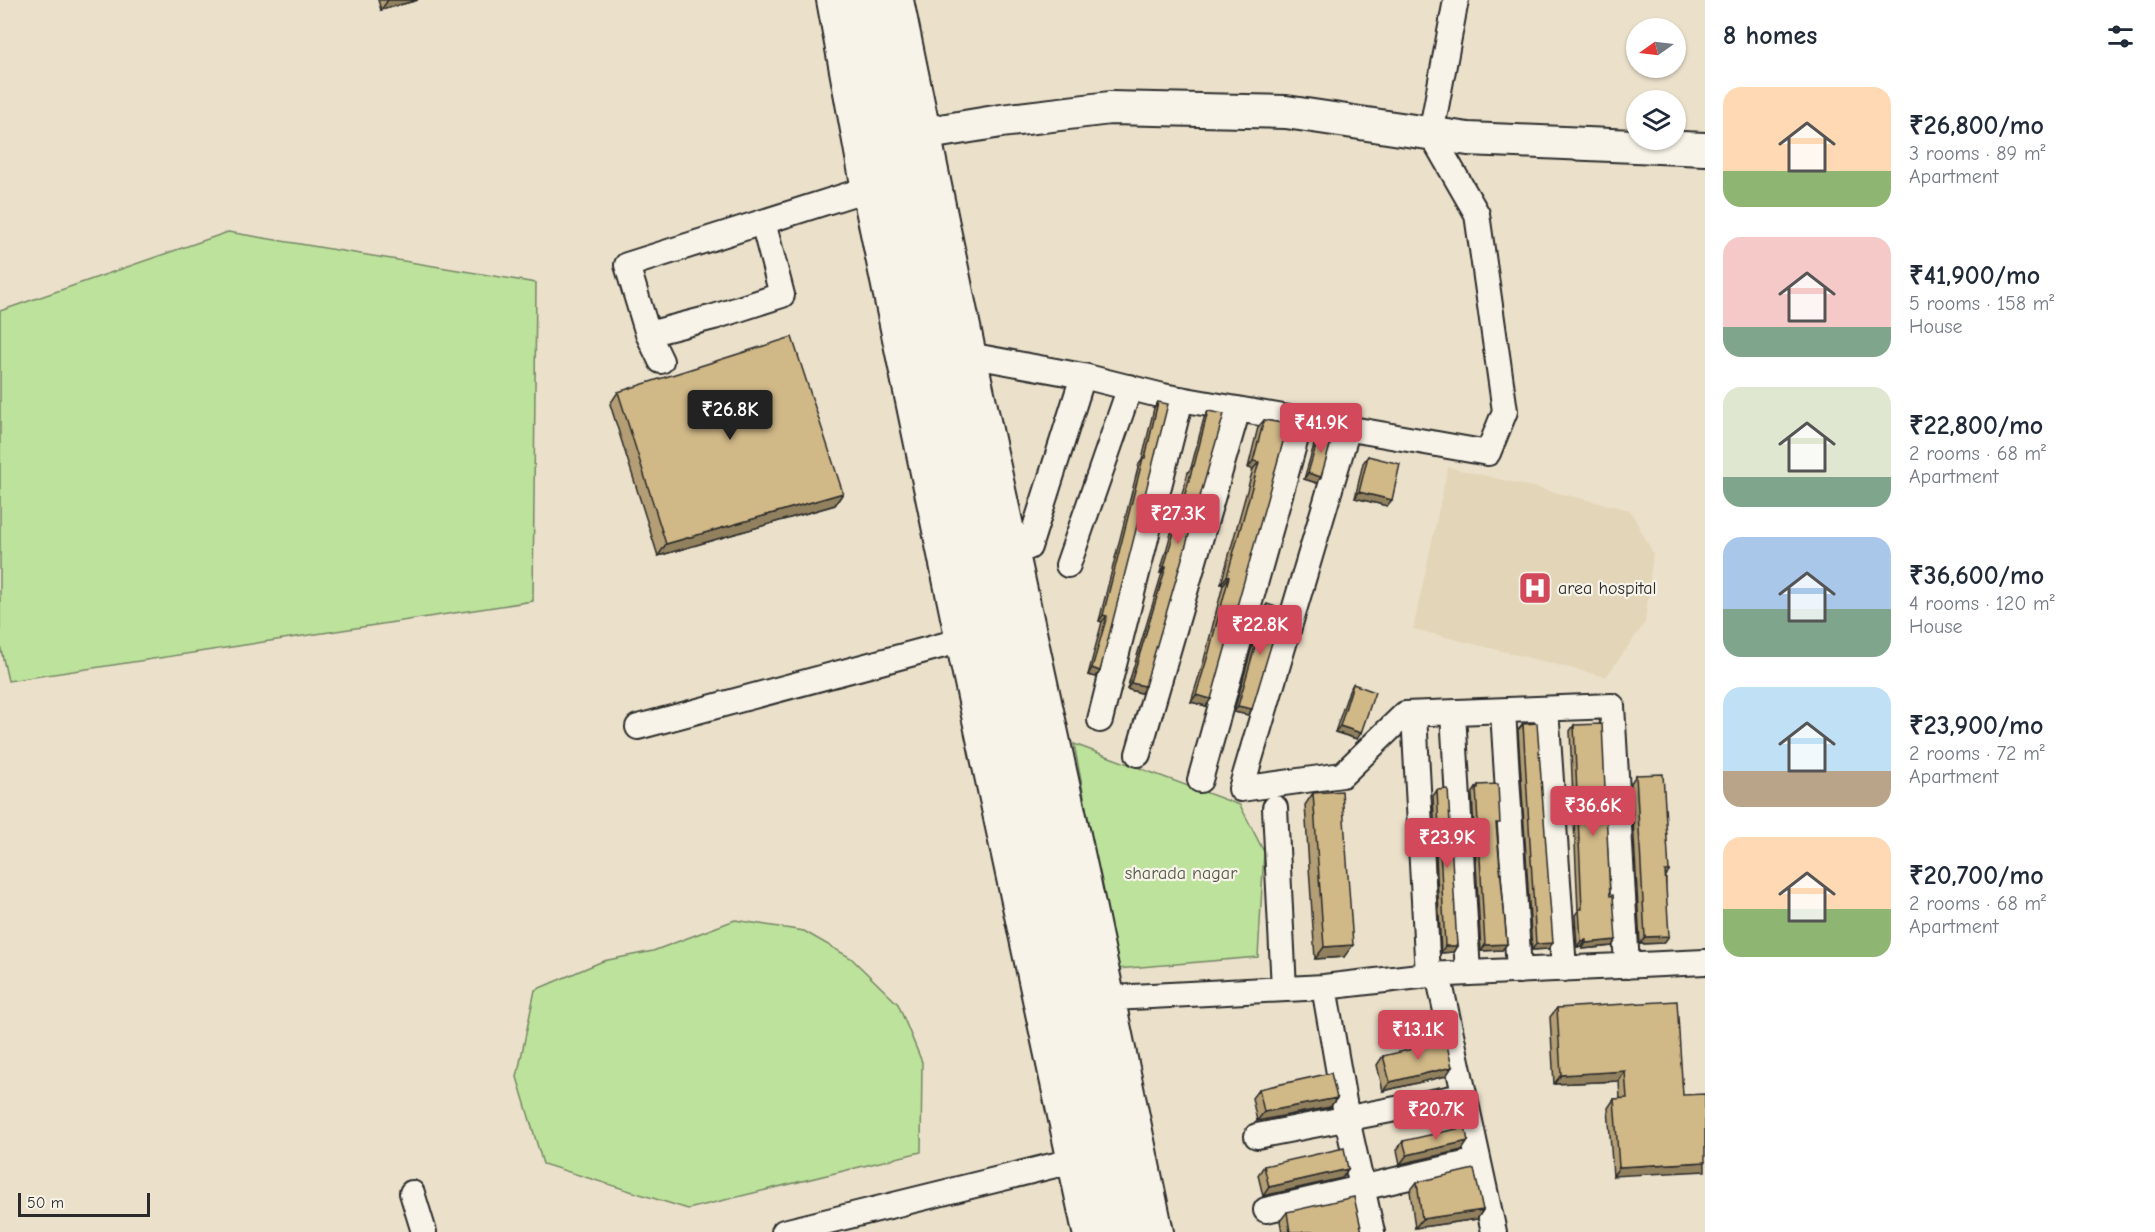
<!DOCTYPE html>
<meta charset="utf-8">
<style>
:root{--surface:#fff;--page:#f6f6f7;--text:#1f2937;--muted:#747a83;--accent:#d1495b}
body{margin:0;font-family:"Comic Neue",sans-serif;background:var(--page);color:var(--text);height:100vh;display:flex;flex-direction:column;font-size:22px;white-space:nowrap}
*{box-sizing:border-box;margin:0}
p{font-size:20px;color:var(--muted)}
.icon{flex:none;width:33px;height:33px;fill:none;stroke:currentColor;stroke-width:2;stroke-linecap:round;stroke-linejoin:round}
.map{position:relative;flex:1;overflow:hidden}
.drawer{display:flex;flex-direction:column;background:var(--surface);width:450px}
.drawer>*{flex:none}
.needle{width:39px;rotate:256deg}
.fabs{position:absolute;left:1626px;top:18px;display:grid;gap:12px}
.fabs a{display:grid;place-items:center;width:60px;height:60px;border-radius:50%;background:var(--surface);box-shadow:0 2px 4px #0004;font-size:30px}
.scale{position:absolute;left:18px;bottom:15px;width:132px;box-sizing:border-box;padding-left:6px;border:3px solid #2b2b2b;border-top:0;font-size:16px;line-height:21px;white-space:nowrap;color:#2b2b2b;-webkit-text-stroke:4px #f7f3e8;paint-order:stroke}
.price{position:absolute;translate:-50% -51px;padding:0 14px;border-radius:6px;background:var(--accent);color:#fff;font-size:20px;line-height:39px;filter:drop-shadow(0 2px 3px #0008)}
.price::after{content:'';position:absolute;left:50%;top:36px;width:18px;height:14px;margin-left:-9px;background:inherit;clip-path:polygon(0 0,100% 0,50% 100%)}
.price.on{background:#222;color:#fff}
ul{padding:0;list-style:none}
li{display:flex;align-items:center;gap:18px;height:150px;padding:0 18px}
li span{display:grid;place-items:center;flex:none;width:168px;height:120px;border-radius:18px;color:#555}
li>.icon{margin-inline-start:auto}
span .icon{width:72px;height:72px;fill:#fffc;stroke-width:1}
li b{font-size:26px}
h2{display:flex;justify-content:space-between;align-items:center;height:72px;padding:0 18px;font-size:26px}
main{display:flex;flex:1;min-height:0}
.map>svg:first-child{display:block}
.built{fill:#e3d5b7}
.green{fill:#bde29c;stroke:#748664;stroke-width:1.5}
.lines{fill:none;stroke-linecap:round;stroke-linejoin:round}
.minor-casing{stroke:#2b2b2b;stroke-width:28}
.major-casing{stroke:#2b2b2b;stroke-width:36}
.highway-casing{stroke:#2b2b2b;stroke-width:38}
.minor{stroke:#f7f3e8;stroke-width:24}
.major{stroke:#f7f3e8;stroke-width:32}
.highway{stroke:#f7f3e8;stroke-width:33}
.wall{fill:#b39e74;stroke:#2b2b2b;stroke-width:1.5}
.shaded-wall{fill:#92815e;stroke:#2b2b2b;stroke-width:1.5}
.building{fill:#d0b887;stroke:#2b2b2b;stroke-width:1.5}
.labels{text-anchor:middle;stroke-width:4.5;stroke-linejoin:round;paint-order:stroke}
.poi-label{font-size:18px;fill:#2b2b2b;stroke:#f7f3e8;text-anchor:start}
.park-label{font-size:18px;fill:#505947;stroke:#f7f3e8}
</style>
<main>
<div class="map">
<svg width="1705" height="1232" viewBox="0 0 1705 1232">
<rect width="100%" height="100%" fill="#ebe1cb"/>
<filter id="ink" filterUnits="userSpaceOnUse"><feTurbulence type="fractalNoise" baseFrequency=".0167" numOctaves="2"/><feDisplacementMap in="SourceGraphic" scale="12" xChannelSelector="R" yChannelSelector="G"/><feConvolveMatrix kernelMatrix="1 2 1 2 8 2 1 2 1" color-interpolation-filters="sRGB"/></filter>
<g filter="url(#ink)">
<path class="built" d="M1448,467L1630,510L1653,553L1645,623L1606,677L1413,629Z"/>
<path class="green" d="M228,232L536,283L533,601L8,681L0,645V311Z
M1074,744L1240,805L1264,852L1258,957L1117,969Z
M735,920L804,931L851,958L898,1004L922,1062L921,1152L688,1209L543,1164L517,1077L535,990L603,961L653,951Z"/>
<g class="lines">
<defs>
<path id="minor" d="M829,0L864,190L958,641L1085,1232
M901,0L974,356L1089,885L1161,1232
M648,334L714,317L782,295L763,222
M974,356L1083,376L1163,396L1488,453L1505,411L1477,214L1431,134L1456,0
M661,361L648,334L627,265L864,190
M1348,428L1241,789L1342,775L1405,714L1612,706L1627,966
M1017,550L1029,547L1083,376
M1068,565L1130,387
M1546,709L1564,969
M1503,711L1519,971
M1453,713L1468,973
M1414,714L1428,975
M1100,720L1181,399
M638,727L974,637
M1138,754L1238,409
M1200,780L1301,420
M1275,808L1284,989
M1438,974L1494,1232
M1324,987L1347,1119L1372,1232
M1113,998L1324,987L1428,975L1705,962
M1257,1136L1463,1096
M412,1193L424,1232
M1266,1210L1478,1161
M784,1232L1084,1158"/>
<path id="major" d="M928,133L1001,121L1110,108L1286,112L1468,139L1705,149"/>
<path id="highway" d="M848,0L920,346L1112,1232
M874,0L945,341L1139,1232"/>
</defs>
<use href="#minor" class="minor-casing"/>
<use href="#major" class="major-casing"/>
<use href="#highway" class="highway-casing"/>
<use href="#minor" class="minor"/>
<use href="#major" class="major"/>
<use href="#highway" class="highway"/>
</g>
<path class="wall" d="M378,0H418L381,10Z
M618,392L843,493L835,505L658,556L610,404Z
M1158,402L1100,671L1096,677L1088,675L1102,622L1099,621L1139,464L1142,460L1154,408Z
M1208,411L1141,693L1127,689L1162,573H1160L1188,472L1191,468L1204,418Z
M1264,420L1288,424L1206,706L1191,702L1204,660L1223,585L1221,584L1253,469L1248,468L1258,427Z
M1320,432L1317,483L1304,479L1316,438Z
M1368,456L1387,506L1355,498L1363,463Z
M1267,604L1252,709L1248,715L1234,712L1262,611Z
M1353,684L1357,739L1335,732L1349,691Z
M1523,724L1548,949L1532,950L1518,730Z
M1574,725L1612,946L1582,949V946L1577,947L1575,915L1578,911L1570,731Z
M1636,775L1669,871L1666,876L1664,943L1640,944L1631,783Z
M1478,785L1497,828L1507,944L1502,950L1481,951L1472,794Z
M1437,790L1457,946L1453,952L1441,953L1433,796Z
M1313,793L1344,957L1315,959L1305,805Z
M1557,1008L1683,1095L1613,1176L1608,1108L1614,1099H1620L1619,1081L1554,1084L1550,1017Z
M1383,1056L1446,1076L1383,1091L1377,1065Z
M1259,1089L1337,1098L1330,1107L1257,1121L1252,1098Z
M1403,1141H1468L1462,1150L1400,1164L1397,1150Z
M1264,1166L1348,1169L1342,1178L1263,1196L1258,1175Z
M1417,1182L1483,1210L1477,1219L1415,1228L1410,1191Z
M1287,1212L1362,1232H1282L1280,1221Z"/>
<path class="shaded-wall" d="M388,0H418L381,10Z
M1253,461L1259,462L1253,469L1248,468Z
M1308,473L1321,477L1317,483L1304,479Z
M1359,492L1392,500L1387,506L1355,498Z
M843,493L835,505L658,556L666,544Z
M1164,567H1166L1162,573H1160Z
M1227,576L1229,577L1223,585L1221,584Z
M1103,615L1107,616L1102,622L1099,621Z
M1092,668L1100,671L1096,677L1088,675Z
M1131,683L1145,686L1141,693L1127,689Z
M1196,695L1211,699L1206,706L1191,702Z
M1238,706L1252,709L1248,715L1234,712Z
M1340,726L1361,733L1357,739L1335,732Z
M1669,936L1664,943L1640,944L1645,937Z
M1586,940L1582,946L1577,947L1581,941Z
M1616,940L1612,946L1582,949L1586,943Z
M1553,943L1548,949L1532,950L1536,944Z
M1507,944L1502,950L1481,951L1485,945Z
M1353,945L1344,957L1315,959L1324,947Z
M1445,946H1457L1453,952L1441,953Z
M1452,1067L1446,1076L1383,1091L1390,1082Z
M1625,1071L1619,1081L1554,1084L1561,1075Z
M1337,1098L1330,1107L1257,1121L1264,1112Z
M1468,1141L1462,1150L1400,1164L1407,1155Z
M1705,1162V1171L1613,1176L1619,1167Z
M1348,1169L1342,1178L1263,1196L1269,1187Z
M1483,1210L1477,1219L1415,1228L1422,1219Z"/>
<path class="building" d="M792,337L843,493L666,544L618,392Z
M1158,402L1168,404L1100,671L1092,668L1107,616L1103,615L1143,458H1145Z
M1208,411L1224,414L1145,686L1131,683L1166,567H1164L1193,466H1194Z
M1264,420L1288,424L1211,699L1196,695L1209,652L1229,577L1227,576L1259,462L1253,461Z
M1320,432L1333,435L1321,477L1308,473Z
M1368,456L1400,464L1392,500L1359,492Z
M1267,604L1282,609L1252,709L1238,706Z
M1353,684L1375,692L1361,733L1340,726Z
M1537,723L1553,943L1536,944L1523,724Z
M1602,724L1610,896L1613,895L1616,940L1586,943V940L1581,941L1579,909H1582L1574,725Z
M1663,774L1669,871H1665L1669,936L1645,937L1636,775Z
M1498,784L1500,823H1496L1507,944L1485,945L1476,788H1478V785Z
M1448,789L1457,946H1445L1437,790Z
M1342,791L1353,945L1324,947L1313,793Z
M1677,1001L1683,1095L1705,1094V1162L1619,1167L1614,1099L1627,1098L1625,1071L1561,1075L1557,1008Z
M1446,1041L1452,1067L1390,1082L1383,1056Z
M1331,1073L1337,1098L1264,1112L1259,1089Z
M1465,1127L1468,1141L1407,1155L1403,1141Z
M1344,1148L1348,1169L1269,1187L1264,1166Z
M1474,1169L1483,1210L1422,1219L1417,1182Z
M1354,1197L1362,1232H1290L1287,1212Z"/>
</g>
<defs>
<symbol id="hospital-square" viewBox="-11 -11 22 22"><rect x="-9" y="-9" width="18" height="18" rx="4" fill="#d1495b" stroke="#f7f3e8"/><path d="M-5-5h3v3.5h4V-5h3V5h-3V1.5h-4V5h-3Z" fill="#fff"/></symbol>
</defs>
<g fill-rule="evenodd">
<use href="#hospital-square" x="1516" y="569" width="38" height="38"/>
</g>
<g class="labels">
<g class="poi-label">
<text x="1558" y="594">area hospital</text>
</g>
<g class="park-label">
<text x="1181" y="879">sharada nagar</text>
</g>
</g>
</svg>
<div class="fabs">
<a><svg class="needle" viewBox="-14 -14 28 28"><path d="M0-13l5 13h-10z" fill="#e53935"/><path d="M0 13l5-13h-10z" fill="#747a83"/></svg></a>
<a><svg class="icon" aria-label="layers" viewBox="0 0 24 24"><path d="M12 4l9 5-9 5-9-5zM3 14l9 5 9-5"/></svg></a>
</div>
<div class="scale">50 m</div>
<b class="price on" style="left:730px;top:441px">₹26.8K</b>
<b class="price" style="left:1321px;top:454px">₹41.9K</b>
<b class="price" style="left:1178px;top:545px">₹27.3K</b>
<b class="price" style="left:1260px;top:656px">₹22.8K</b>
<b class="price" style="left:1593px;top:837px">₹36.6K</b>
<b class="price" style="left:1447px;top:869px">₹23.9K</b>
<b class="price" style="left:1418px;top:1061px">₹13.1K</b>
<b class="price" style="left:1436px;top:1141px">₹20.7K</b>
</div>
<section class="drawer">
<h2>8 homes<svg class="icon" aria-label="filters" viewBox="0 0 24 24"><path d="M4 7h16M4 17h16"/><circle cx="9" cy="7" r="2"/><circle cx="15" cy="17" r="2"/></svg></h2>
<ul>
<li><span style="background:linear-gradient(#ffd9b3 70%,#8fb573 0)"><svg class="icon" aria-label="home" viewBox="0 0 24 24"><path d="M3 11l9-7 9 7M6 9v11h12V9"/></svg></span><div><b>₹26,800/mo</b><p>3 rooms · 89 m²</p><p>Apartment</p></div></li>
<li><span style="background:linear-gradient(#f6c9c9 75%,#7fa58c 0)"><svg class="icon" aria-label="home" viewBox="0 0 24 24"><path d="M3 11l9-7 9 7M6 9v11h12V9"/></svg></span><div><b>₹41,900/mo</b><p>5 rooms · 158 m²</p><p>House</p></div></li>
<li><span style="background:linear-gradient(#dfe7d0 75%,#7fa58c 0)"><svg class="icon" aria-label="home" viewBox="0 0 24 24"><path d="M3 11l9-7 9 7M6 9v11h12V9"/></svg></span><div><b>₹22,800/mo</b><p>2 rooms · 68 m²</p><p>Apartment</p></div></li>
<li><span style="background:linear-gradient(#a9c7e8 60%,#7fa58c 0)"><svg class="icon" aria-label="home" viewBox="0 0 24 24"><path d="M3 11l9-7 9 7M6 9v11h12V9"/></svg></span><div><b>₹36,600/mo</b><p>4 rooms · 120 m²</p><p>House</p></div></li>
<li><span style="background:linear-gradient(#bfe0f5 70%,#b9a48a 0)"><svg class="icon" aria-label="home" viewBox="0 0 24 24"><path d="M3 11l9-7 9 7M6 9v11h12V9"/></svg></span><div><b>₹23,900/mo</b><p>2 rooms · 72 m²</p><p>Apartment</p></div></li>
<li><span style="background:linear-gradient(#ffd9b3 60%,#8fb573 0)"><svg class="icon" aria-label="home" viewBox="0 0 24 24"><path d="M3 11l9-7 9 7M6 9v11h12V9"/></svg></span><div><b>₹20,700/mo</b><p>2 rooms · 68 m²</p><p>Apartment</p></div></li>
</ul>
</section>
</main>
